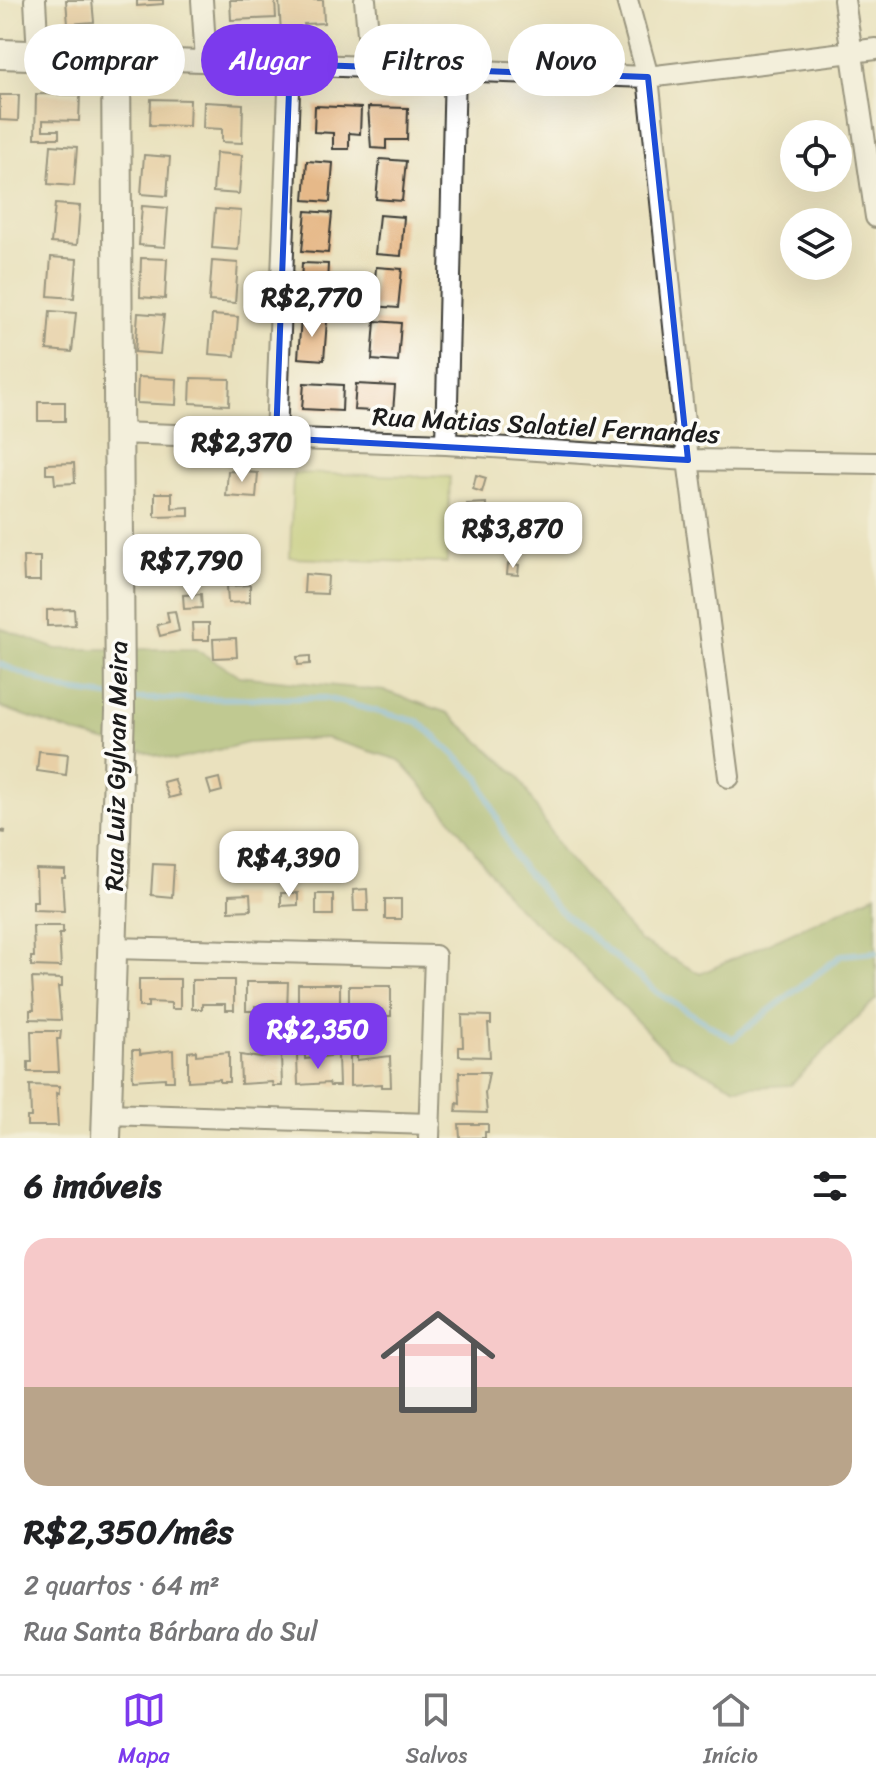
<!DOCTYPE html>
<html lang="pt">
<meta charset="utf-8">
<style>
:root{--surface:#fff;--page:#f6f6f6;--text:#202124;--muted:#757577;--line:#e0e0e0;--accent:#7c3aed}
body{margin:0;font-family:Sriracha,sans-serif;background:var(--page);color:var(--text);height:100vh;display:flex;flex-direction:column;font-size:30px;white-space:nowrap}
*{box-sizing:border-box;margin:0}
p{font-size:26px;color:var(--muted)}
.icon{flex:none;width:44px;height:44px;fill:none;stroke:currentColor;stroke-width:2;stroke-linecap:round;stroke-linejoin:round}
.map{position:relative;height:1138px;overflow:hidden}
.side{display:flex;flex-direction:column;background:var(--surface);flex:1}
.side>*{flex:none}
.banner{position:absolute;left:24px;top:24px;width:828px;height:72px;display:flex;gap:16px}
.fabs{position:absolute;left:780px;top:120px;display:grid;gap:16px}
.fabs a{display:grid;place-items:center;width:72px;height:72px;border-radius:50%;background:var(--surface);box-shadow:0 8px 32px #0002;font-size:40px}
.price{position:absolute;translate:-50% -68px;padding:0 18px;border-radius:16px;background:#fff;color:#222;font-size:26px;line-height:52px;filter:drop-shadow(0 2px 4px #0008)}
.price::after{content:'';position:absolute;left:50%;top:48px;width:24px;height:18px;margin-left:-12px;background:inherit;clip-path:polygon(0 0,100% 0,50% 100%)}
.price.active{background:var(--accent);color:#fff}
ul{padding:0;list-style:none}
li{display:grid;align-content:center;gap:16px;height:424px;padding:0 24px}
li span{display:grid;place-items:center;height:248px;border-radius:24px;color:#555}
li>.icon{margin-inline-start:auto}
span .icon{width:144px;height:144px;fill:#fffc;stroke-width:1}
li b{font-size:34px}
h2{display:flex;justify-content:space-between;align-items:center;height:96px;padding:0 24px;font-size:34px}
.pill{padding:0 28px;border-radius:36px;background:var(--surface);box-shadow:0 8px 32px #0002;font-size:28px;line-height:72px}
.pill.active{background:var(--accent);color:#fff}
.tab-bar{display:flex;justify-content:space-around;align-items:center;height:112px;border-top:2px solid var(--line);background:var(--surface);font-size:22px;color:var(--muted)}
.tab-bar a{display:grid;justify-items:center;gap:4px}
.tab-bar .active{color:var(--accent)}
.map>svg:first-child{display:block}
.green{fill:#b3c568;stroke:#687042;stroke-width:2}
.forest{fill:#8eaa5c;stroke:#55633c;stroke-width:2}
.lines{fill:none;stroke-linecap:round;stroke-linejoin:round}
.stream{stroke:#68aede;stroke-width:6}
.building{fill:#e6b989}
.street-casing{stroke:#3b3a34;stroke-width:24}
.secondary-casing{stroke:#3b3a34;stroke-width:32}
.path{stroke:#3b3a34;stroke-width:4;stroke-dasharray:6 6;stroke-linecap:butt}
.street{stroke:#fff;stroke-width:20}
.secondary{stroke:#fff;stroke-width:28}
.marked{fill:none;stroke:#1d4ed8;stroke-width:6;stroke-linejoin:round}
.labels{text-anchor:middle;stroke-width:7;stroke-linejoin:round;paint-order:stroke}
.street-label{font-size:26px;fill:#1c1c1c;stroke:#fdfcf7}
</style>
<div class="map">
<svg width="876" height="1138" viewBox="0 0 876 1138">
<rect width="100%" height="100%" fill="#fdfcf7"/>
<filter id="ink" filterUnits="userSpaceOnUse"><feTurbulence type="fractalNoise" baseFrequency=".0125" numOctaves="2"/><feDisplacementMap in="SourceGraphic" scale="16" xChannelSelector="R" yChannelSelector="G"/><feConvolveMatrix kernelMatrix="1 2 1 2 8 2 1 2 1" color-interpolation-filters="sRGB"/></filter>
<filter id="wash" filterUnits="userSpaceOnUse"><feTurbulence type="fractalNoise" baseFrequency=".006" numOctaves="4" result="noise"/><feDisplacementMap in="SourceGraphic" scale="32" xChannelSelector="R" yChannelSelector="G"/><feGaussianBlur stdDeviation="1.8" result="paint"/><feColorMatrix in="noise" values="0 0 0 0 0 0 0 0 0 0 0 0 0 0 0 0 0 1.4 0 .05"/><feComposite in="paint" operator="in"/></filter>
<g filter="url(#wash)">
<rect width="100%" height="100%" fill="#eae1be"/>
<path class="green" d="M293,473L450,477L447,563L290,558Z"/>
<path class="forest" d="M0,628L57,649H195L240,676L385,691L448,713L518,776L561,850L640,941L700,974L876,894V999L791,1085L736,1088L669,1054L575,958L512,902L447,814L399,760L326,738L248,743L175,760L78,734L0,707Z"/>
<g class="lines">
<path class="stream" d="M0,664L64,690L114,697
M129,699L325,698L419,722L479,778L515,858L557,908L658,993L732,1039L842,955L876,952"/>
</g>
<g id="blocks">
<path class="building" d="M66,0H92L94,22L68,24Z
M137,0H163V4L137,6Z
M230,0H275L276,18L231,20Z
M279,0H323L324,23L304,24L305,32L281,33Z
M36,94L80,95L79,121L43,120V130H59V138H35Z
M0,95H19L18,121L0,120Z
M151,99L190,100L189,126L150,125Z
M204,102L243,104L242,143L222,142V129L203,128Z
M315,106L361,108L360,134L349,133V149H333V133L314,132Z
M368,107L408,108L407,140H386V149L371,148Z
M51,145L77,147L74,186L48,184Z
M216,153L242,155L239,194L213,192Z
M144,155L170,157L167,196L141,194Z
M380,159L406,161L402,201L376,199Z
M307,161L333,163L330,202L304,200Z
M55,204L80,206L77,245L51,243Z
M142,206L168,208L165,247L139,245Z
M215,209L241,211L238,250L212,248Z
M306,211L332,213L328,253L302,251Z
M379,215L404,217L401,256L375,254Z
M51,257L77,259L74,298L48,296Z
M141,258L167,259L165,299L140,297Z
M212,261L238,263L235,303L209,301Z
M302,263L328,264L326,304L300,303Z
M376,267L402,269L398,308L373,306Z
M50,311L76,313L72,352L47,350Z
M138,313L164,315L160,354L135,352Z
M212,315L238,317L235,356L209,354Z
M301,318L327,320L324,360L298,358Z
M375,321L401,323L398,362L372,360Z
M138,377L177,379L176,405L137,403Z
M191,378L230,379L229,405L190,403Z
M304,383L343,385L342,411L302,409Z
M356,384L395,386L393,412L354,410Z
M38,402H65V421H38Z
M74,463L75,483L55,484L54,474H46V464Z
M228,471L258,473L256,498L226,496Z
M476,475L486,478L482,492L473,489Z
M155,493H172V508L189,507V516L155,517Z
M486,503V520L468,521L467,504Z
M212,544L217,567L195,572L189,549Z
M23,557H40V581H24Z
M508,564L519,565L518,575L507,574Z
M305,574L328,576L327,594L304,593Z
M250,585V602L228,603L227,586Z
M201,594L202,608L184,609L183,595Z
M74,609L75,625L47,626V610Z
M175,611L179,631L160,636L157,625L169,622L167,612Z
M192,623H209V640H193Z
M236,638L237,657L214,658L213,639Z
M310,656V664L298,665L297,657Z
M39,751L68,754L66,775L37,771Z
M219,778L222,791L211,794L207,781Z
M174,779L180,795L169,798L163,782Z
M153,864L174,865L172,897L151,895Z
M36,869L65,870V878H62L64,911L33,910V901H37Z
M367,889L368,911H354L353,890Z
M281,893H298V905L281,906Z
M250,894L251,910L229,911V895Z
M316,894H333V915H316Z
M385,899H401V919H385Z
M33,926H63V934H59L61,967L31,966V957H34Z
M32,978L62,979V987H58L61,1020L30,1019V1010H34Z
M139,979H180V1009H171V1003L148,1002V1007H139Z
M192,980H234V1010H225V1004H202V1009H192Z
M246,982H288L287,1012H279V1006H255V1011H246Z
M298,984H340V1014H331V1008H308V1012H298Z
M349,986H391V1016H382V1010H359V1015H349Z
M462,1015L491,1016V1024H488L490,1057L459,1056V1047H463Z
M31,1031H61L60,1039H57L59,1072H28V1062H32Z
M132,1050H140V1054L173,1050L174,1081H165V1078L133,1080Z
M196,1051V1055L229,1052V1082H220V1079L188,1081V1052Z
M281,1054L282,1086H273L272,1082L241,1084L240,1055L261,1058Z
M297,1055H305V1059L338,1055L339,1086H330L329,1083L298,1085Z
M350,1056H357V1060L390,1056L391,1087H382V1084L350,1086Z
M459,1072H489L485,1093L487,1113L456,1112L457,1103L460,1104Z
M30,1085L59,1086V1094L56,1093L58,1126H27V1117H31Z
M459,1124H488V1132H485V1138H460Z"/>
</g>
</g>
<g filter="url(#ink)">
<use href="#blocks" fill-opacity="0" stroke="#3b3a34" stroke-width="2"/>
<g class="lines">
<defs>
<path id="street" d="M35,0L38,55
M202,0L206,61
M365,0L371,67
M627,0L648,77L688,460L729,777
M844,0L876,217
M116,58L648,77L876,49
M117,433L446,444L688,460L876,463
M276,438L290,64
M446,444L455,69
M112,948L435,956L429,1138
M107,1114L430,1124"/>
<path id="secondary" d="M0,54L116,58L120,711L106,1138"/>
</defs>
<use href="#street" class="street-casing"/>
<use href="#secondary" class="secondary-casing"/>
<path class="path" d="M0,831L6,832"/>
<use href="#street" class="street"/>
<use href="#secondary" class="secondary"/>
</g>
</g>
<path d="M0 0H876V1138H0ZM290,64L648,77L688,460L276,438Z" fill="#eae1be" fill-opacity=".55" fill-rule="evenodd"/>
<path class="marked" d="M290,64L648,77L688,460L276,438Z"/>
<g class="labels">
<g class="street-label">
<text transform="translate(546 425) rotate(3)" y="9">Rua Matias Salatiel Fernandes</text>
<text transform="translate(116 766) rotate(-89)" y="9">Rua Luiz Gylvan Meira</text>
</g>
</g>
</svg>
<div class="fabs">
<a><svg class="icon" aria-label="locate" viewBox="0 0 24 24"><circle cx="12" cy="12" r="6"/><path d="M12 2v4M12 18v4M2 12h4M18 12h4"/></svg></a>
<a><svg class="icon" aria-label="layers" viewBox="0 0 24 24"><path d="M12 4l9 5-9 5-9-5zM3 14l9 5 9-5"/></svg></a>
</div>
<b class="price" style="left:312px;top:339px">R$2,770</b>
<b class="price" style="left:242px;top:484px">R$2,370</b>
<b class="price" style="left:513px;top:570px">R$3,870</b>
<b class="price" style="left:192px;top:602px">R$7,790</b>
<b class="price" style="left:289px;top:899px">R$4,390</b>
<b class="price active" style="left:318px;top:1071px">R$2,350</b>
<div class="banner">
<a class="pill">Comprar</a>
<a class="pill active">Alugar</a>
<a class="pill">Filtros</a>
<a class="pill">Novo</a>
</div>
</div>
<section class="side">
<h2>6 imóveis<svg class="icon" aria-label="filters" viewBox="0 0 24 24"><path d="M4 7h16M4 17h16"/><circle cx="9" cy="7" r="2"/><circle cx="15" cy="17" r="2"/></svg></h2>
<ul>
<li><span style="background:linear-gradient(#f6c9c9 60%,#b9a48a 0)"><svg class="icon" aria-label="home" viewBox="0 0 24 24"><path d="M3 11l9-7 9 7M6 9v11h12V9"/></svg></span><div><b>R$2,350/mês</b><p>2 quartos · 64 m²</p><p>Rua Santa Bárbara do Sul</p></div></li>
</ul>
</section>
<nav class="tab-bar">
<a class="active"><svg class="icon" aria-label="map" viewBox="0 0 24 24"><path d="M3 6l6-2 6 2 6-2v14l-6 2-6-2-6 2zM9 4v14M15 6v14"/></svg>Mapa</a>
<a><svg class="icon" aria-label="saved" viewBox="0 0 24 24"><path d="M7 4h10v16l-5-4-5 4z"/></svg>Salvos</a>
<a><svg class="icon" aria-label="home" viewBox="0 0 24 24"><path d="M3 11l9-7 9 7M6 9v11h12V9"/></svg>Início</a>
</nav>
